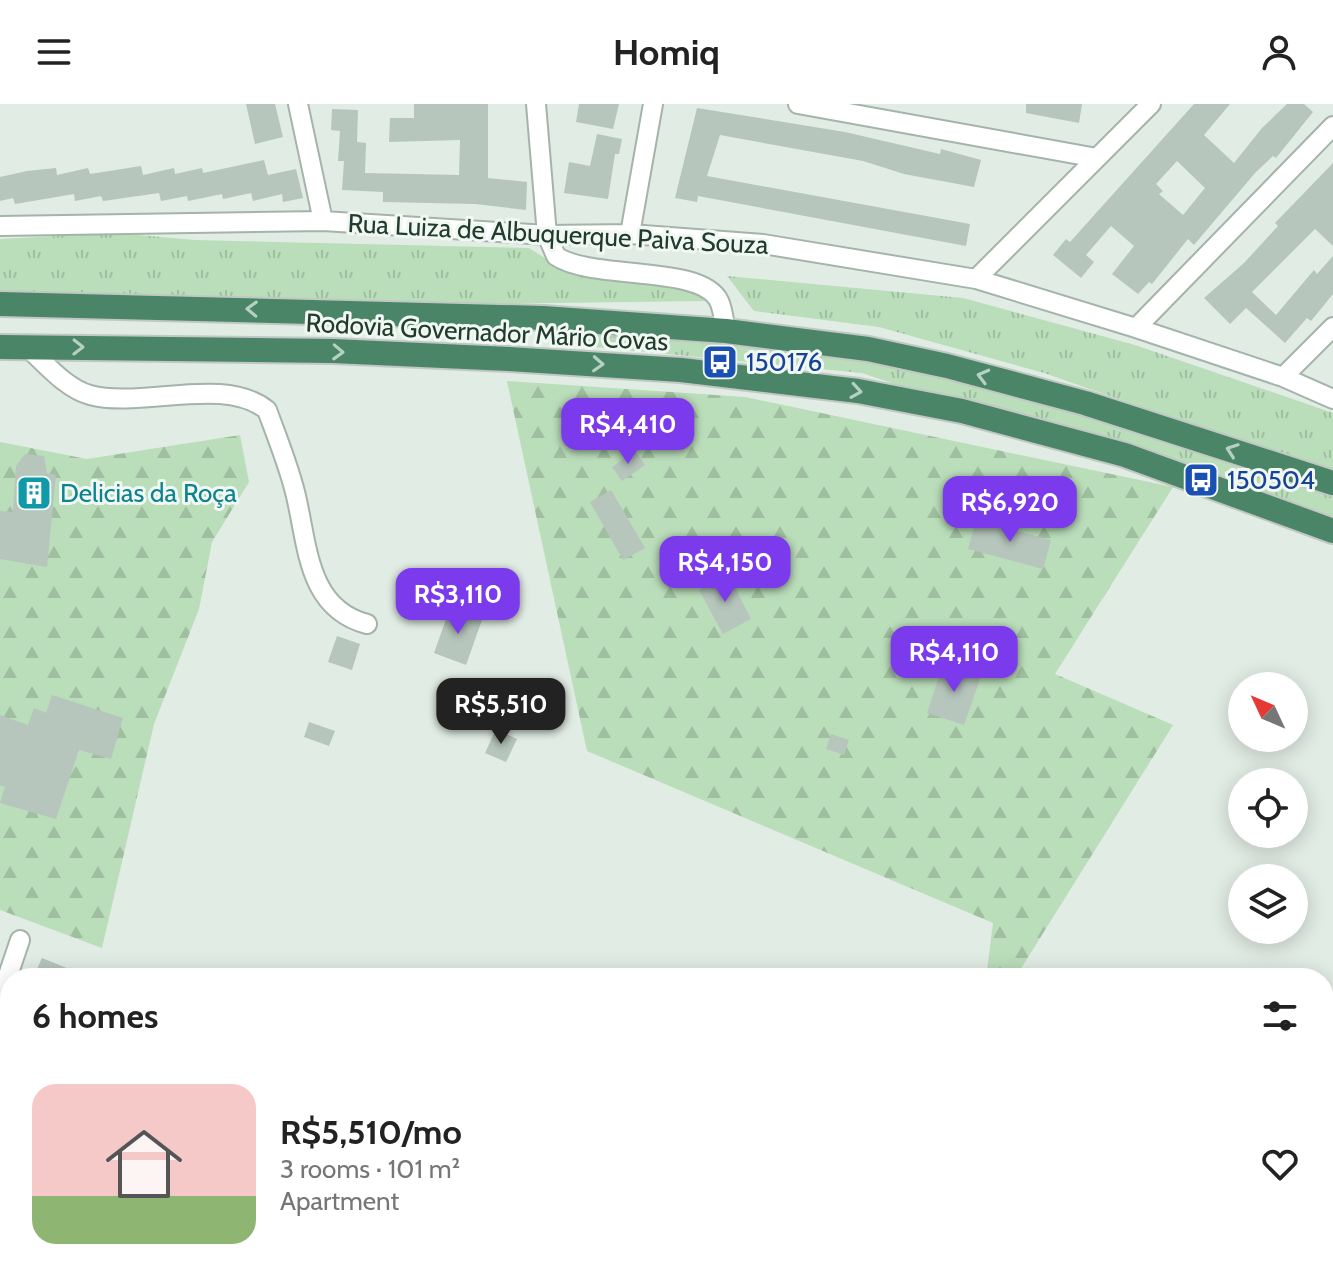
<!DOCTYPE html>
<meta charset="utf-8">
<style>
:root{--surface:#fff;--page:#f2f2f2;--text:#222;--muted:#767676;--accent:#7c3aed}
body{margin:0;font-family:Cabin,sans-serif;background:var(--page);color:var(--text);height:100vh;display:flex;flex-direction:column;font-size:30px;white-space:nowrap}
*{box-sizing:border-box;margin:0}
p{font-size:26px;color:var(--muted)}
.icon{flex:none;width:44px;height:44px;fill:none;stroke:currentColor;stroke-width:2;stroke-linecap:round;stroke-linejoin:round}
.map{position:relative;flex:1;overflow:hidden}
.panel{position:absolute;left:0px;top:864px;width:1334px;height:314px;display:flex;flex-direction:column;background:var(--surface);border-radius:32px 32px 0 0;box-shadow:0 4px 20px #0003}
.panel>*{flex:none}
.needle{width:52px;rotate:314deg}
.controls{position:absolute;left:1228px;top:568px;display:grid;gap:16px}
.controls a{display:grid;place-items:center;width:80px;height:80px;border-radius:50%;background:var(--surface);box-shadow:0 4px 20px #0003;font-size:40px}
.price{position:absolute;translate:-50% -68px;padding:0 18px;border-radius:16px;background:var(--accent);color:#fff;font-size:26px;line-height:52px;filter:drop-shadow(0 2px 4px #0008)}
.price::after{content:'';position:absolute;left:50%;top:48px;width:24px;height:18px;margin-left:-12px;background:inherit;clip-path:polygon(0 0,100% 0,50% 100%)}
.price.on{background:#222;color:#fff}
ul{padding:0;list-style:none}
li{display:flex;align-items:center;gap:24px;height:200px;padding:0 32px}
li span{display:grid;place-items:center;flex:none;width:224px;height:160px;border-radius:24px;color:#555}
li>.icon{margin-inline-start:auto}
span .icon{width:96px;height:96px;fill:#fffc;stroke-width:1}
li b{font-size:34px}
h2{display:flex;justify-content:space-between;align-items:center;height:96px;padding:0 32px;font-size:34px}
header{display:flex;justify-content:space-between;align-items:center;height:104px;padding:0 32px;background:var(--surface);font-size:36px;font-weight:800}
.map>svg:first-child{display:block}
.grass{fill:url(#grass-tufts)}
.forest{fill:url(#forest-firs)}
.building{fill:#b6c6bc;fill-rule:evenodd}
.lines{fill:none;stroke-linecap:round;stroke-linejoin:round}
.minor-casing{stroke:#a4b4a9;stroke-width:22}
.trunk-casing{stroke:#c1c8c4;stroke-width:28}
.minor{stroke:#fff;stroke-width:18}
.trunk{stroke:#498566;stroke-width:24}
.oneway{stroke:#b6d0c2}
.labels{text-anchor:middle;stroke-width:6;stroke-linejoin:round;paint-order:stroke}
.street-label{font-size:26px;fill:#213c2d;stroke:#f1f8f3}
.transit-label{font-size:26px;fill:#164399;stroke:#f1f8f3;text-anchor:start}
.culture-label{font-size:26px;fill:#0d838f;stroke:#f1f8f3;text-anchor:start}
</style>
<header><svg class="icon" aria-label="menu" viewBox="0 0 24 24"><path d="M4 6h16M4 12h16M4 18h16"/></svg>Homiq<svg class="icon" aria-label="person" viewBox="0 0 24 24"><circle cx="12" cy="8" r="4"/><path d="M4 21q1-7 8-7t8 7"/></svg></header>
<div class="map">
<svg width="1333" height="1177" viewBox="0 0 1333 1177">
<defs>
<pattern id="grass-tufts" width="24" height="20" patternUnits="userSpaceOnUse" patternTransform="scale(2)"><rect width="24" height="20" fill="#baddba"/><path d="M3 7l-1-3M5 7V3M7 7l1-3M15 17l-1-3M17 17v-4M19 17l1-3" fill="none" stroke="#a0bfa0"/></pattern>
<pattern id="forest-firs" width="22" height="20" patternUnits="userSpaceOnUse" patternTransform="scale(2)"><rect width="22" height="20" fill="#baddba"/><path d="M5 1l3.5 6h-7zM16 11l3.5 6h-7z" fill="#a0bfa0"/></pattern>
</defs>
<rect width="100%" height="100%" fill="#e1ece4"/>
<path class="grass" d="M117,129L194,136L529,144L567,168L693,186L705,197L210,203L0,200V135Z
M727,172L963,194L1135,241L1333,309V370L1044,269L879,223L754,207Z
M579,204L868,245L1333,385V428L862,269L565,240Z"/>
<path class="forest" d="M507,277L745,293L1173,383L1055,570L1173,621L1015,874H986L993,819L587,647Z
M240,331L249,378L212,438L199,505L154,620L102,844L0,806V338L87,355Z"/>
<path class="building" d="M246,0H275L283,33L255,40Z
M414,0H488V74L527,78L526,106L475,100L383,98V88L342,86L344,57H338L340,27L331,26L332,5L358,6L357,38L366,39L365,69L459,71L460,36L389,38L390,14H414Z
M579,0H619L613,25L576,18Z
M1026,0H1082L1079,19L1026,9Z
M1194,0H1230L1204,31L1234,59L1262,24L1287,0H1304L1313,8L1276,54L1273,52L1255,69L1194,141L1188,135L1152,180L1149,178L1138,190L1112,170L1134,142L1111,122L1086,151L1094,158L1081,174L1053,151L1066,135L1070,138ZM1177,57L1205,84L1183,111L1159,90L1163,87L1156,80Z
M697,4L845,28L940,50L941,45L981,56L974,83L904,70L863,57L720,31L707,72L970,120L966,142L698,92L697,98L675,94Z
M597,30L622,35L619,50H615L608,95L564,89L569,58L590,62Z
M264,56L268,71L296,65L303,94L283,98L282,90L253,97L251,89L223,95L222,90L188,97L187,92L161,97L159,89L103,97L101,92L75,97L74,90L15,100L13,94L0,97V73L27,67L56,64L57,71L88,64L90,70L141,62L143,71L174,64L175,70L202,64L203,69Z
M1333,59V142L1315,125L1252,188L1276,211L1314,166L1317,170L1333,152V190L1311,217L1307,214L1285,239L1246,204L1230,220L1204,194L1244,159L1278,122L1275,119Z
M635,347L645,361L622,377L612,363Z
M25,350L44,352L47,369L56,371L47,463L0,455V407L13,408L16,362Z
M611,386L645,444L623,456L590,398Z
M976,416L1051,436L1043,465L968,445Z
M728,470L751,515L723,530L699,486Z
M450,504L482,516L466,561L434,549Z
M337,532L360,540L352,566L328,558Z
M943,560L981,572L964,621L927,609Z
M52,591L123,614L111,655L79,646L56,715L0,699L5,683L0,681V611L28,621L34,604L46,609Z
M309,618L335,627L329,642L304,633Z
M496,625L517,635L506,658L485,649Z
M831,630L849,636L844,651L826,645Z
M42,854L89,873V874H33Z"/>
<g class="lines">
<defs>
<path id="minor" d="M298,0L323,117
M536,0L547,131L556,152C593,177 701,160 719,197C723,205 724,218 726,227
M798,0L1097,54
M0,122L323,117L547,131L630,130L763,140L976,175L1136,224L1283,273L1333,295
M630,130L653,0
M976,175L1151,0
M1136,224L1333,22
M26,242C44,258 66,285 90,291C142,305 223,271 267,306C277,333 288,360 295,388C308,439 306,504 367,520
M1283,273L1333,223
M0,895L20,836
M13,1168L36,1177
M112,1177L115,1168
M265,1177L270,1168
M675,1177L678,1168"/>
<path id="trunk" d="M0,200L543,214L726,227L868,245L947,262L1085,299L1333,379
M0,243L333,247L509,255L681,266L858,287L962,307L1125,351L1333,427"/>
</defs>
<use href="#minor" class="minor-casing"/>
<use href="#trunk" class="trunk-casing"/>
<use href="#minor" class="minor"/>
<use href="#trunk" class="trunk"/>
</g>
<defs><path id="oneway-chevron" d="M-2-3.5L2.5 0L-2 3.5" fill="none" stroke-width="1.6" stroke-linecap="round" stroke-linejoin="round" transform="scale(2)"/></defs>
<g class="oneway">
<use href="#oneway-chevron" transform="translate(252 205) rotate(-178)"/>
<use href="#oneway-chevron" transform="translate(78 243) rotate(1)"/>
<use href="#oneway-chevron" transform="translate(338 248) rotate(2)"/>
<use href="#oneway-chevron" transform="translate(598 260) rotate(3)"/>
<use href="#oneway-chevron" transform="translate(983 272) rotate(-165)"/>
<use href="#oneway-chevron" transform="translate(856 287) rotate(9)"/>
<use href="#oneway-chevron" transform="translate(1232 346) rotate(-160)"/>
</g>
<defs>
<symbol id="bus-square" viewBox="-11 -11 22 22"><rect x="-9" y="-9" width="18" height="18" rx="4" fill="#1a4fb4" stroke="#f1f8f3"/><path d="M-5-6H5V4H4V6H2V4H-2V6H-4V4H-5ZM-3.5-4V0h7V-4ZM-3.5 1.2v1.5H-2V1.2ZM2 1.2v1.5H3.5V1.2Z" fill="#fff"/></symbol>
<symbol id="building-square" viewBox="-11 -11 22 22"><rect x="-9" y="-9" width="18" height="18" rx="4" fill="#0f9aa8" stroke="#f1f8f3"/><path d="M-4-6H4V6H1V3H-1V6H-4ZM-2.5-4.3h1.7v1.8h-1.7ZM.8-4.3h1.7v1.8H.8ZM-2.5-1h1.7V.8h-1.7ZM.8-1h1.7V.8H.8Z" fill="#fff"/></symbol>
</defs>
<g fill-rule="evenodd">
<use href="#bus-square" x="700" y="238" width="40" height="40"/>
<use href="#bus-square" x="1181" y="356" width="40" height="40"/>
<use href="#building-square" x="14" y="369" width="40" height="40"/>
</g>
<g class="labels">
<g class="street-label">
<text transform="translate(558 130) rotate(3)" y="9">Rua Luiza de Albuquerque Paiva Souza</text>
<text transform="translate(487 228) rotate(3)" y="9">Rodovia Governador Mário Covas</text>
</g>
<g class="transit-label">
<text x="746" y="267">150176</text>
<text x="1227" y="385">150504</text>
</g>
<g class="culture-label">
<text x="60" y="398">Delicias da Roça</text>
</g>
</g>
</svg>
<div class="controls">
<a><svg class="needle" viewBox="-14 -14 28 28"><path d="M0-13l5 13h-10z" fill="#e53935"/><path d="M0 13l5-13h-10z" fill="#767676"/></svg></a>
<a><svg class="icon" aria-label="locate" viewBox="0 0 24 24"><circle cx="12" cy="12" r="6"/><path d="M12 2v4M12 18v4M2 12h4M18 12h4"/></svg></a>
<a><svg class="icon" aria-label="layers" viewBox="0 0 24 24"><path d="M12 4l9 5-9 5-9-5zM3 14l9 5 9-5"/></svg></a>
</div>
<b class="price" style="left:628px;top:362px">R$4,410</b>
<b class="price" style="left:1010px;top:440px">R$6,920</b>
<b class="price" style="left:725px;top:500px">R$4,150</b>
<b class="price" style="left:458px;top:532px">R$3,110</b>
<b class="price" style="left:954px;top:590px">R$4,110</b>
<b class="price on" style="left:501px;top:642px">R$5,510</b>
<section class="panel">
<h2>6 homes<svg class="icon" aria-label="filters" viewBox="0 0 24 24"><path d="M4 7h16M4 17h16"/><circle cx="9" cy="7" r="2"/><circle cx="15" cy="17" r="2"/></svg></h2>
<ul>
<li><span style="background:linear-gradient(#f6c9c9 70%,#8fb573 0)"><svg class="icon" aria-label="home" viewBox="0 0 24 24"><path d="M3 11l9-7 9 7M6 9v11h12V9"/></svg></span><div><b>R$5,510/mo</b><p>3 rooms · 101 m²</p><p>Apartment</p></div><svg class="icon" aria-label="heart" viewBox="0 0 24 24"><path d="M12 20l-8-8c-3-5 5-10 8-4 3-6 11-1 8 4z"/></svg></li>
</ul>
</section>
</div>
